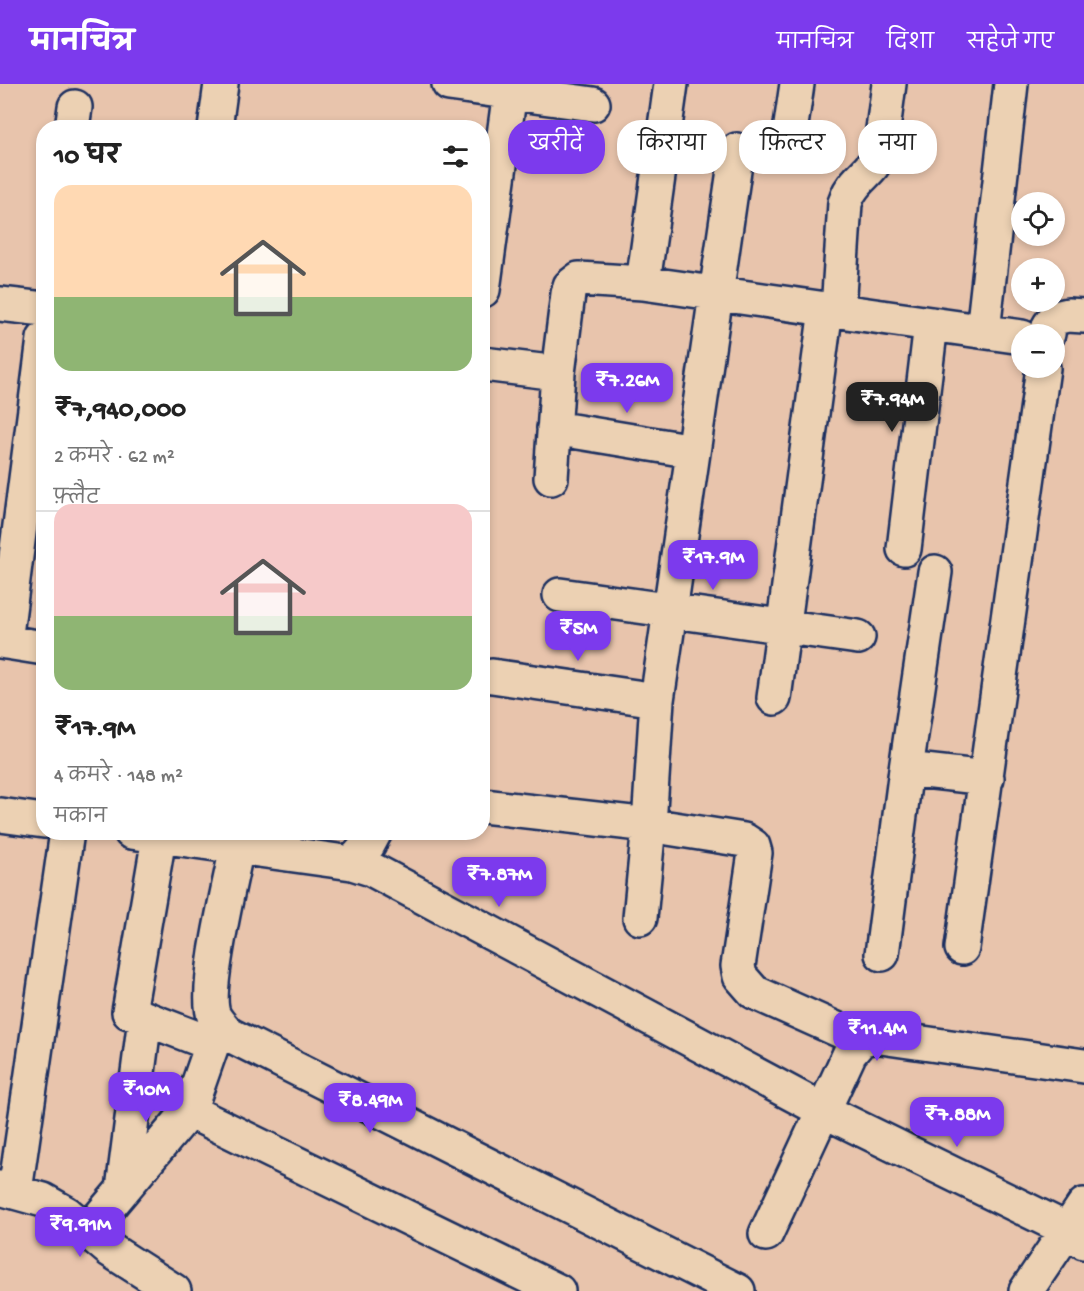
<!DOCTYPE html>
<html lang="hi">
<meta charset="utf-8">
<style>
:root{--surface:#fff;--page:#f6f6f6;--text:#222;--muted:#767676;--line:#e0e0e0;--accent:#7c3aed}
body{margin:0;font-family:"Gochi Hand","Playpen Sans Deva",sans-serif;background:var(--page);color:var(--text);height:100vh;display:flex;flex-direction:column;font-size:22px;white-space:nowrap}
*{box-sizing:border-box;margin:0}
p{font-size:20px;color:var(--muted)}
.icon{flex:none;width:33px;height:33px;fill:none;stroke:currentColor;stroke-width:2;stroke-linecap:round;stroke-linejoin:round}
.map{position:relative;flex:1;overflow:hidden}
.panel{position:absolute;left:36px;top:36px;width:454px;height:720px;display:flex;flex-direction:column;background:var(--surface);border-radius:24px;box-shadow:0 3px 9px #0003}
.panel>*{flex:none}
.top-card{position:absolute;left:508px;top:36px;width:484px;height:54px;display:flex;gap:12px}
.tools{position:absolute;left:1011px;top:108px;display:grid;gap:12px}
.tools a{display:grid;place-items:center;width:54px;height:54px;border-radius:50%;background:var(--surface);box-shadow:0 3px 9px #0003;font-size:30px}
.price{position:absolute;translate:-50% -51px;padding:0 14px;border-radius:12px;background:var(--accent);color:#fff;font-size:20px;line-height:39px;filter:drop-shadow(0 2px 3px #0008)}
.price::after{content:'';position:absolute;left:50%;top:36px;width:18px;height:14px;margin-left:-9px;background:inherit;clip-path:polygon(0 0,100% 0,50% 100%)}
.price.current{background:#222;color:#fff}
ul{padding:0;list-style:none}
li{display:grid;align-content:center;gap:12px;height:318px;padding:0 18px}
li+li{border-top:2px solid var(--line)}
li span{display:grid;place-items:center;height:186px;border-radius:18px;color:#555}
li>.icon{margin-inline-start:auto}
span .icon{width:108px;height:108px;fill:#fffc;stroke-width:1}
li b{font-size:26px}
h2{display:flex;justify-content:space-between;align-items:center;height:72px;padding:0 18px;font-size:26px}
.tag{padding:0 21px;border-radius:24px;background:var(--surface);box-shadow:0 3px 9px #0003;font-size:21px;line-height:54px}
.tag.current{background:var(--accent);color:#fff}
header{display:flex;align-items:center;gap:36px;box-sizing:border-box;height:84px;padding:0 30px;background:var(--accent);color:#fff}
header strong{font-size:28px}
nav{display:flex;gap:33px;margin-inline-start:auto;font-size:21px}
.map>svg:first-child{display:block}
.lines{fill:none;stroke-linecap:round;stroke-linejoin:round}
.minor-casing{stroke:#1b2f5e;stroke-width:38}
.minor{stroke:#ecd1b3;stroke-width:33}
</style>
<header>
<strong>मानचित्र</strong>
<nav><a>मानचित्र</a><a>दिशा</a><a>सहेजे गए</a></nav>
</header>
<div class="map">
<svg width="1084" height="1207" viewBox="0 0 1084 1207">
<rect width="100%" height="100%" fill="#e8c4ac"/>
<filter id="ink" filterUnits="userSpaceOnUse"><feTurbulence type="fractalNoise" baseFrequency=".0167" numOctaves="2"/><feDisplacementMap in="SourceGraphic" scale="12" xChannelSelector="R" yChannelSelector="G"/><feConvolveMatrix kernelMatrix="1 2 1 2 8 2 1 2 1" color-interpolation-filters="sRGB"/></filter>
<g filter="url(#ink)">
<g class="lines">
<defs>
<path id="minor" d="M449,0L593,20
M72,44L75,23
M215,44L221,0
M789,55L797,0
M643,199L671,0
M483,206L510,7
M0,220L44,225
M838,226L845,119C847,115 848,109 851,106C860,91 873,87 880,68L889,0
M983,247L1011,0
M1048,250L1049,242L1055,234L1068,231L1084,232
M483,280L558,289
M554,344L693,367
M551,394L558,289L568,210L570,202L579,195L643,199L1022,253
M904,465L931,240
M560,511L858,553
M0,557L44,564
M5,558L44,255
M492,592L657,616
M774,614L826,225
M906,685L987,694
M483,722L649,741L744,756L753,762L755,769L738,882L740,892L754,908L861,956
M0,731L44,737
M131,748L352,779L371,785L824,1027L1068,1146L1084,1158
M160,748L129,928L212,960
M237,763C231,795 203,907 214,932C217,938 224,945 228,950L738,1207
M352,779L368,761L375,748
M640,834L649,741L657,616L737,66
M962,864L1043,284
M882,870L906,685L935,488
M189,1027L558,1207
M0,1104L43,1116L66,1129L110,1166L174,1207
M123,1105L145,934
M15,1107L67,748
M88,1147L189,1027L219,941
M766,1150L850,969L861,956L874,952L1084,982
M1026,1207L1084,1121"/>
</defs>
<use href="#minor" class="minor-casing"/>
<use href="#minor" class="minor"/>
</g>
</g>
</svg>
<div class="tools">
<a><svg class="icon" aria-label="locate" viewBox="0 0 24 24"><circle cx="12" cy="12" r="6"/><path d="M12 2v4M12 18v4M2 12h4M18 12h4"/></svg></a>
<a>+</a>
<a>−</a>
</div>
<b class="price" style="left:627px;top:330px">₹7.26M</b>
<b class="price current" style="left:892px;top:349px">₹7.94M</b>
<b class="price" style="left:713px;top:507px">₹17.9M</b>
<b class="price" style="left:578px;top:578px">₹5M</b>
<b class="price" style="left:499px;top:824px">₹7.87M</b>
<b class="price" style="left:877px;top:978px">₹11.4M</b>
<b class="price" style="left:146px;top:1039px">₹10M</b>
<b class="price" style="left:370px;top:1050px">₹8.49M</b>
<b class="price" style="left:957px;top:1064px">₹7.88M</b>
<b class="price" style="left:80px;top:1174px">₹9.91M</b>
<div class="top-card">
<a class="tag current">खरीदें</a>
<a class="tag">किराया</a>
<a class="tag">फ़िल्टर</a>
<a class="tag">नया</a>
</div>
<section class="panel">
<h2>10 घर<svg class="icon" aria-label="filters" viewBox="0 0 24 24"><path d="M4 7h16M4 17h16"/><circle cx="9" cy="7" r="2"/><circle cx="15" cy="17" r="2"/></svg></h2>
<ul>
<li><span style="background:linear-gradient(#ffd9b3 60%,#8fb573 0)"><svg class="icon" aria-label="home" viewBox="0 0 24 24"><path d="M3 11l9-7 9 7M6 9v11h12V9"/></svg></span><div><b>₹7,940,000</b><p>2 कमरे · 62 m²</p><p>फ़्लैट</p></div></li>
<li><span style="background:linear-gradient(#f6c9c9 60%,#8fb573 0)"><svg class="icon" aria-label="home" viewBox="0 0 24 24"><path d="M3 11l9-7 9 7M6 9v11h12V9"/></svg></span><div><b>₹17.9M</b><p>4 कमरे · 148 m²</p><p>मकान</p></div></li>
</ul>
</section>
</div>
